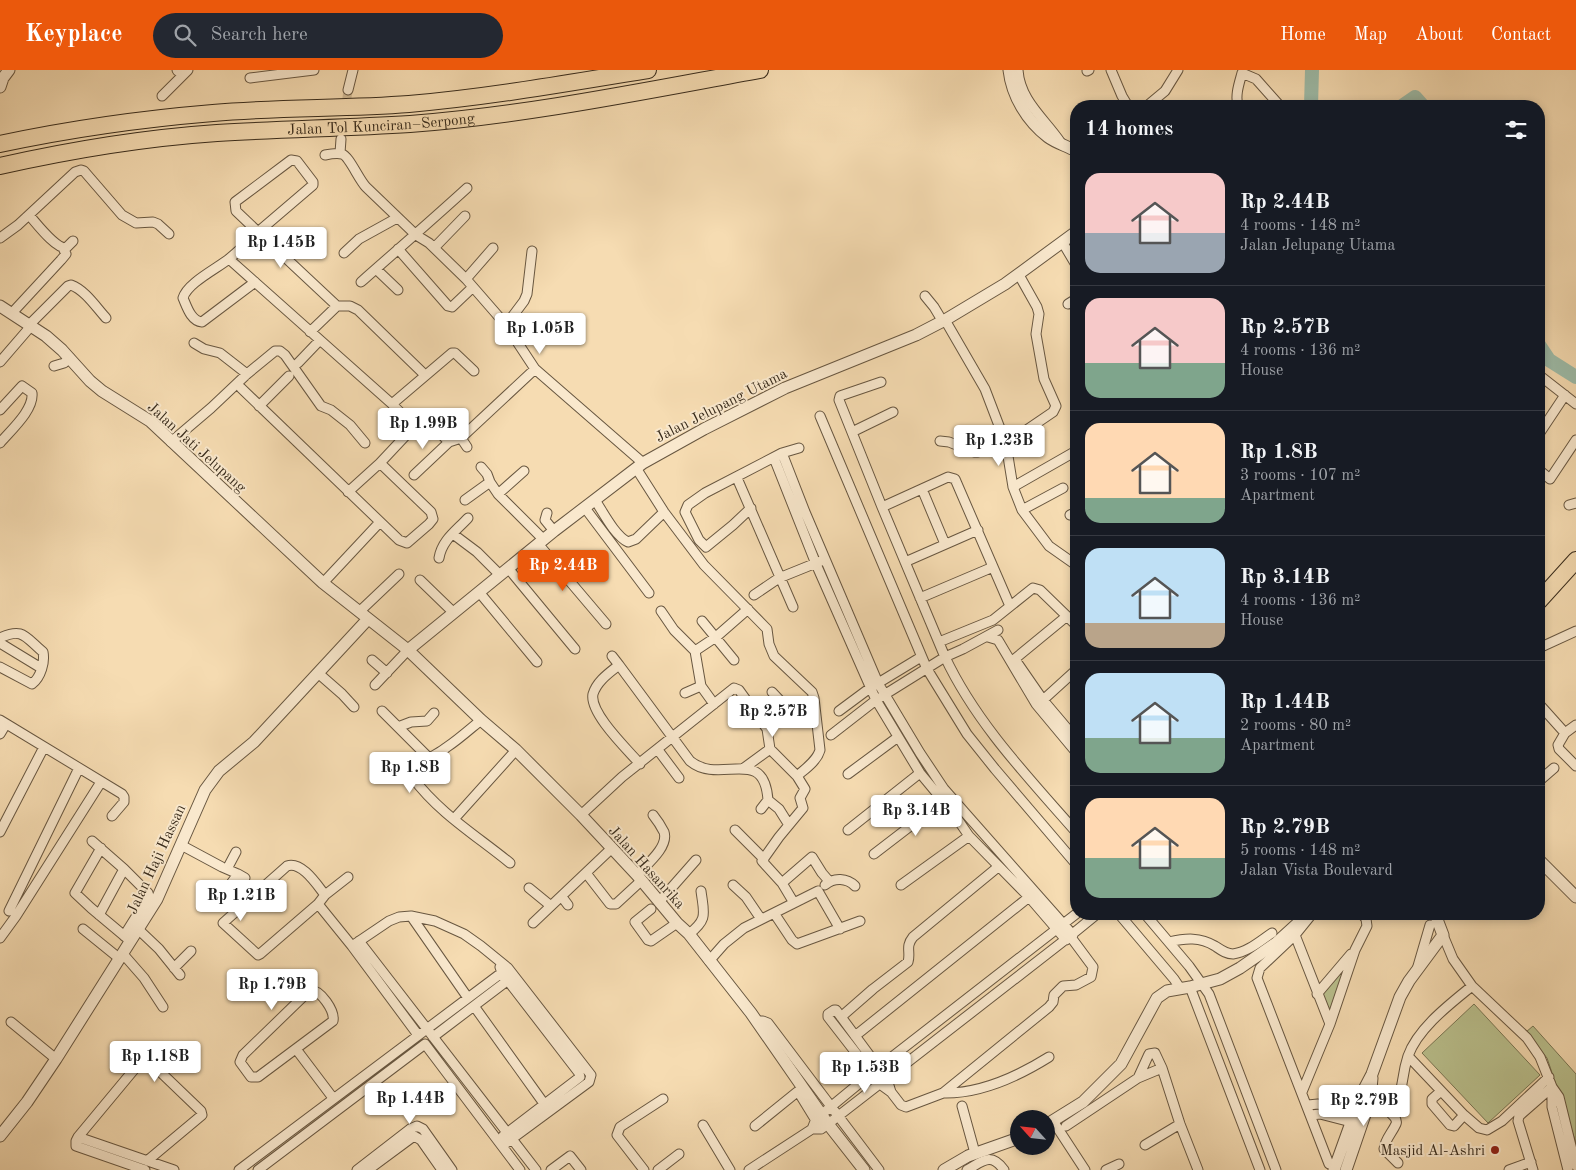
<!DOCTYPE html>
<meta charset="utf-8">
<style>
:root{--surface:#171b24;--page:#242831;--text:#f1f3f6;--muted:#9ea1a6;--line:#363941;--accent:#ea580c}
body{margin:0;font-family:"Old Standard TT",serif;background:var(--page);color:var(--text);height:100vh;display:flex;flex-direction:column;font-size:19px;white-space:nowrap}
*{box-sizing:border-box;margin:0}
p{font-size:16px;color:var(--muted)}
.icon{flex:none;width:28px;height:28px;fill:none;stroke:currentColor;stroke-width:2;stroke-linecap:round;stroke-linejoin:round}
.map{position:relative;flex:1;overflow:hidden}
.panel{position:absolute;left:1070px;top:30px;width:475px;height:820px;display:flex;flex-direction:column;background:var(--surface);border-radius:20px;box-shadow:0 2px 8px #0003}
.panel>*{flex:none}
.needle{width:32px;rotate:297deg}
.fabs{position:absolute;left:1010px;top:1040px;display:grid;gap:10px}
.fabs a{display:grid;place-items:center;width:45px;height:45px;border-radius:50%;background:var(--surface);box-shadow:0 2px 8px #0003;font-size:25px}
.price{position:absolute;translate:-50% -42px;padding:0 11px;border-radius:5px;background:#fff;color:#222;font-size:16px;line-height:32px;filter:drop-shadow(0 1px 2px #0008)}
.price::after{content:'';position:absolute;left:50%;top:30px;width:15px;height:11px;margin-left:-8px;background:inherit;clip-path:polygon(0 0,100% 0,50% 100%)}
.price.on{background:var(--accent);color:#fff}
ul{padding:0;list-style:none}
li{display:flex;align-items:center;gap:15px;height:125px;padding:0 15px}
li+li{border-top:1px solid var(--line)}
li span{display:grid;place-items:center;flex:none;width:140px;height:100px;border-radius:15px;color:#555}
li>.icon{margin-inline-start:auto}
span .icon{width:60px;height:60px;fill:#fffc;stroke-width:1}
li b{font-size:21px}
h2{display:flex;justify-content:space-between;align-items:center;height:60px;padding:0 15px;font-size:21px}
header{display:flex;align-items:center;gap:30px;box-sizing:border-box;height:70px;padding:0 25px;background:var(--accent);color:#fff}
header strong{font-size:24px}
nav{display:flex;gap:28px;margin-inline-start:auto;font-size:18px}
.search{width:350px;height:45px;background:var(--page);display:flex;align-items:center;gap:12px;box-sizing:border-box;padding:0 18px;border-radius:28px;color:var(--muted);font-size:19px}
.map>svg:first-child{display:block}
.green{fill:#bac18e;stroke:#797654}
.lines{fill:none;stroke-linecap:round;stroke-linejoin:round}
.river{stroke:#9dbca9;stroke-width:14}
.minor-tunnel{stroke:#d0b994;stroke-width:9;stroke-dasharray:9 4.5;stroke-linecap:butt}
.minor-casing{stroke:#685741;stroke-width:11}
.tertiary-casing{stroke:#685741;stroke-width:13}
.motorway-casing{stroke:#382b1b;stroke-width:18}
.minor{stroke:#f9e8cd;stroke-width:9}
.tertiary{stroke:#f9e8cd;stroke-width:11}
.motorway{stroke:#f6dcb2;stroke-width:16}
.poi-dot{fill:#8f2418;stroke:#f9e8cd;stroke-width:2}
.labels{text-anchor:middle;stroke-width:4;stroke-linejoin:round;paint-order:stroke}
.street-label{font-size:15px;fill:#382b1b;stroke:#f9e8cd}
.poi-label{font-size:15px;fill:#382b1b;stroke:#f9e8cd;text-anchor:end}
</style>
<header>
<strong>Keyplace</strong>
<div class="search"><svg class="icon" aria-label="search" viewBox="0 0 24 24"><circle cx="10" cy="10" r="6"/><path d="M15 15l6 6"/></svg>Search here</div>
<nav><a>Home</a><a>Map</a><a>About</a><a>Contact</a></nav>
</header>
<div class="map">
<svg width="1576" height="1100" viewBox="0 0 1576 1100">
<rect width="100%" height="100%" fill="#f6dcb2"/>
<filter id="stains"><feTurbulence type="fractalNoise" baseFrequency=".004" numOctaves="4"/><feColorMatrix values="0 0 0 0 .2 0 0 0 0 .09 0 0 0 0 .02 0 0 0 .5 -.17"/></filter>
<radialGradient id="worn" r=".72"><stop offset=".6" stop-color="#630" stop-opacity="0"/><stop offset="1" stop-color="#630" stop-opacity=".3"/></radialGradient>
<path class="green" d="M1354,880L1329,943L1320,922Z
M1474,934L1540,1005L1488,1053L1422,983Z
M1533,956L1576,1004V1073L1547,988L1526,962Z"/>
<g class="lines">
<path class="river" d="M1311,36L1312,0
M1402,36L1415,27L1423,36
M1539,275L1549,290L1576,307"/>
<path class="minor-tunnel" d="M343,59L348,20"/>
<defs>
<path id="minor" d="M1018,0C1020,31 1045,49 1061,73
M1111,0L1122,26L1128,36
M1087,1L1089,0
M250,8L314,0
M348,20L353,0
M162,26L188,0
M1147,36L1165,21L1178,0
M1238,36C1235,25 1239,14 1242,3L1256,9L1280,36
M340,83L341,69
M325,85C330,84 337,83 342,84C349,86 359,110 366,117L416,165L429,173L466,209L506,255L535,299L461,368L449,372L435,358
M291,90L297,91L313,112V115L258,162L236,141L235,132Z
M29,145C37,154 55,178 66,178L73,171
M0,168L18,155L75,102L81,100L84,101L122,145L136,153L153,152L158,154L169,164
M1063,173L1076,195
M434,178L465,146
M398,179L448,236L452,237L473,217
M344,183L359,169L397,148
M229,189L392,334L452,283H455L474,301
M376,199L398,220
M466,209L493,178
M255,212L202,252C191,251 187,237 183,228C187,213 218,198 230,188C240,180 249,171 258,162L337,236H350L358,240L425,305
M361,212C396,181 432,150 467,118
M925,226L934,237L943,252
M1068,234L1076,229
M12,243L61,190L66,184L63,178
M945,250L985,319L1006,374L1013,417
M29,255L68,216L71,215C85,220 96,237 106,248
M506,255L524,231L527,224L532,181
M310,262L337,236
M194,273L204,279L220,283L247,304
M0,292L31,256
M298,293L320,270
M54,296L64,293L70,288
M535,299L643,393
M1539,305L1576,334
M881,312L840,326L839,330L882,437L945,587C976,653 1028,707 1076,762
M241,318L399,470L407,473L429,454L433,449L431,442L380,393
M259,336L289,306
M0,340L22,316L32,323C34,340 11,360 0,373
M820,346L927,599L967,664L995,699L1076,794
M852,362L893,342
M1539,364L1565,325
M461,368L467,377
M940,371L949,372L974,382H978L1004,368
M171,372L211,338L247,304L275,281H280L285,285L321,336L331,340L350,355L365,373
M1006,374L1053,342L1056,336L1044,309L1036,264L1039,244L1037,237L1019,205
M1076,381L1013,417L1022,440L1049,476L1076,495
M782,383L805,442L878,613L920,683L944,719L1073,865
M774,388L816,494L876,630L920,703L954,744L969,766L1029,827L1066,870
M481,397L487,404L490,412
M636,398L664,442L704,495L767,559L769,574L774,586L812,622L814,628L820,680C817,691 805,699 797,706L805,719L800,728L803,738L779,767L762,791L782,813L794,833
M1539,400L1550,409L1576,370
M414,405L449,372
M737,408L793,537
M922,419L945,474
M348,422L380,393L410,361C410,349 400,343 392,334
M498,424L524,401
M465,430L490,412L498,424L544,470
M595,430C603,442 615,466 628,472L636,469L664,442
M1569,435L1576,433
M882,437L948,407L955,409L1010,536
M585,438L649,523
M751,438L733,455L706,477L699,470L685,442L688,435L705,423L782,383L799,378
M1022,440L1063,418
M547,443L545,450L554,461
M1070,445L1076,442
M453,464L477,482L500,505
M539,475L606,554
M439,488C442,470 456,461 468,448
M905,492L978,460
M508,498L575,579
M420,510L453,542
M323,513L380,452
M479,522L537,592
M754,525L779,508L821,491
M920,528L993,497
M661,541L674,560L695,581L701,616L714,634
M359,542L399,504
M702,551L734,590
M988,567L998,570L1036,634L1076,682
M0,568C23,557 25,567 43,582C45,592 41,607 32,614L0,597
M939,572L993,550L1033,518L1040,520L1076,555
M0,573L41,598
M1539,578L1576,561
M695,581L716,567L748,539
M612,586L619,595C609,603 597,611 593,624C589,643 628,680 640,694
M372,590L387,603
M1016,591L1043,630L1076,669
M1011,592L1067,546
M619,595L690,691C720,716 764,674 768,730L779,739L789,755
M318,603L342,624L354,637
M375,615L408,580
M685,623L701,616
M1043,630L1076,600
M1539,634L1565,663
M382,641L429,688
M839,641L870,618L921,587
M0,650L122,724L124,727V732L112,746
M481,650C470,659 459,669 447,677C436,686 416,692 413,708C439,743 477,766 510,793
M1576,655L1565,663L1558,675L1559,679L1576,696
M398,657L411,652L427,651L434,643
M767,659L788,644L789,640L772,622
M0,664L6,654
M831,665L876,630L945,587L963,579L998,560
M658,680L679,708
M744,698L770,679L797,706
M848,704L898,667
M1539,711L1554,698
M761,739L768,730
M581,745L622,707L734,618L739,620L767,659L770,679
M454,749L516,680
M735,760L764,789
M848,760L920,703
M0,762L44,677
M92,771L124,799L148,823L149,826L124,866
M181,775L222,797L238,804
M101,778L75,823L91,838L128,869
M874,784L943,731
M227,799L236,782
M586,803L610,834H616L642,810
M637,805C646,795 669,777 664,762C661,756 657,750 653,745
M782,813L812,787L822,803L829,811
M733,815L746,827L761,849
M825,815C834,807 847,808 855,816
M901,815L969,766
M529,818L551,836
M325,825C317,815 302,791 287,796L223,853L258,885L260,884L318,834L325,825L348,807
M562,827L568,835
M219,830L238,804L245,808
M659,832L696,790
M318,834L352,876L418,965
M651,839L635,852L648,870L651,871L677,853
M9,841L79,698
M774,843L792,870L797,874L860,851
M1119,844L1174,909L1180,918
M1145,844L1189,896L1209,924L1276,1100
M1312,844L1295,865L1260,898L1257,908L1329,1094
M99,845L124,799
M411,846L468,928
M533,853L612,778
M83,859L120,889
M139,860L159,879L180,905
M689,864C708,849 704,844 701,821
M1295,865L1330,954
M1443,865L1453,889L1472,916L1527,968L1540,987L1552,1017L1559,1027L1576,1096
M0,868L16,846L101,712
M359,871L536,1100
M1169,872C1186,868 1200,867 1215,876C1221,880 1226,884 1233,884C1248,882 1260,871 1272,863
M352,876L389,851L399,847L411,846L435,851L464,864L481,876L508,898L591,1005L589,1012L502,1076
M123,884L144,908L163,937
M709,891L724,874L744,858L818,821L840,859
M1418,896L1430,855
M500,897L502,903L579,1003L580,1007L503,1066
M174,898L191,881
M1190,917L1260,1100
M310,920C321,920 335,941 333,951L258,1007H251L240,992L243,985Z
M1317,924L1351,884
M474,936L545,1035
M841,947L873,919L908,892C911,882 905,877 913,867L998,797
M758,951H763L768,953L879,1100
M11,952L56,989
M855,966L1029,827
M433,967L512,907
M296,979L333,1028
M1408,986C1418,958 1450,934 1472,916
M1138,1008L1149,984L1155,983L1162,998L1180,1054L1198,1100
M1552,1017V1037L1568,1100
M1401,1019L1405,997L1408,986L1464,1045L1454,1056L1450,1055L1432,1034V1029L1441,1021
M891,1022L887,1009L836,940H834L828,944V947L880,1014L891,1022L901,1035L906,1037L943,1023L1049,937L1053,932L1054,925L1063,916L1076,915L1091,907L1093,897L1070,866
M1302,1022L1330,954L1355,880L1367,856L1366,849L1362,844
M943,1023C981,1024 1017,1007 1049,987
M1365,1028C1373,1031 1400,1045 1396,1054C1392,1063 1385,1069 1384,1079L1398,1093
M1308,1035L1318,1034L1358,1047
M962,1036L975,1083
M1311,1045L1320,1044L1351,1052
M1464,1045L1479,1058L1487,1060L1502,1051L1549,1007
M1053,1051L1085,1100
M703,1055L730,1100
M755,1056L797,1022L799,1023L818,1054
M1066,1056L1138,1008L1162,998
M812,1059L816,1049L879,997L1076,844
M78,1067L174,1100
M1145,1075L1180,1054
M145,1100L76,1076V1071L78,1067L142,990L150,992L201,1041L202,1045L147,1091
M239,1100L508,898
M258,1100L425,974L520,1100
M357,1100L410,1059L417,1056L423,1059L452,1100
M368,1100L414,1066L421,1070L442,1100
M551,1100L570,1086L581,1100
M644,1100L617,1065L620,1057L663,1029
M658,1100L679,1084
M749,1100L812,1059H821L828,1054L1070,866L1097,844
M967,1100C983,1091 991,1082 1004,1100
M1106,1100L1119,1094
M1509,1100L1531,1092
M1533,1100L1518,1051L1519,1046L1552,1017"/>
<path id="tertiary" d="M178,0H184
M1009,0C1012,26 1027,51 1048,67C1056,73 1067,76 1076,81
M0,17L3,8L9,0
M0,236L46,266L62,280L90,311L102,321L150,351L323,513L408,580L481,650L516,680L581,745L637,805L677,853L689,864L751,943L828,1054L864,1100
M408,580L554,461L643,393L704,359L785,318L916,265L945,250L1005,214L1076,162
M1539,790L1576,827
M1046,1055L1083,1032L1121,994L1157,928L1167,921L1190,917L1220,909L1240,898L1276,873L1298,853L1305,844
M0,1066L27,1032L56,989L157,829L205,720L219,701L254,672L368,549
M944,1100L968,1086L1019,1068
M1334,1100L1361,1025L1372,1004L1400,927L1409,911L1443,865L1435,844
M1346,1100L1370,1030L1372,1008"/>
<g id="motorway">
<path d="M0,74C70,59 141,49 213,43C278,37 344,39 409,34C489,27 569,13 648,0"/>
<path id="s1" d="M0,96C71,80 144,68 217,63C281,59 346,58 410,54C528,45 644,21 760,0"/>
<path d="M1539,531L1576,490"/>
</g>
</defs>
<use href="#minor" class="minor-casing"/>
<use href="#tertiary" class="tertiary-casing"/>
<use href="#motorway" class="motorway-casing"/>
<use href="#minor" class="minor"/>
<use href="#tertiary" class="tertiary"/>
<use href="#motorway" class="motorway"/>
</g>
<circle class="poi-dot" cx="1495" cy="1080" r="5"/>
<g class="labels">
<g class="street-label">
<text dy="5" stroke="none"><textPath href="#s1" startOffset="384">Jalan Tol Kunciran–Serpong</textPath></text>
<text transform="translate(721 335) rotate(-27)" y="5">Jalan Jelupang Utama</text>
<text transform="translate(197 377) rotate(42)" y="5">Jalan Jati Jelupang</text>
<text transform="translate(156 789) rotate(-65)" y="5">Jalan Haji Hassan</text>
<text transform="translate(647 797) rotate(48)" y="5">Jalan Hasanrika</text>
</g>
<g class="poi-label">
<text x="1485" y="1085">Masjid Al-Ashri</text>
</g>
</g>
<rect width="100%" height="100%" filter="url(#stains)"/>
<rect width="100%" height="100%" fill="url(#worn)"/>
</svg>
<div class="fabs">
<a><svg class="needle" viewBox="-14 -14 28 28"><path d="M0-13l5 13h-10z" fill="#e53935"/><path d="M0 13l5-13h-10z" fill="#9ea1a6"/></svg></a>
</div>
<b class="price" style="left:281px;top:199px">Rp 1.45B</b>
<b class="price" style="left:540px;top:285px">Rp 1.05B</b>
<b class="price" style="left:423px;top:380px">Rp 1.99B</b>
<b class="price" style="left:999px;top:397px">Rp 1.23B</b>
<b class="price on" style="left:563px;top:522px">Rp 2.44B</b>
<b class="price" style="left:773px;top:668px">Rp 2.57B</b>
<b class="price" style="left:410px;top:724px">Rp 1.8B</b>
<b class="price" style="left:916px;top:767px">Rp 3.14B</b>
<b class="price" style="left:241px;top:852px">Rp 1.21B</b>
<b class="price" style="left:272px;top:941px">Rp 1.79B</b>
<b class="price" style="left:155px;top:1013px">Rp 1.18B</b>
<b class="price" style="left:865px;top:1024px">Rp 1.53B</b>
<b class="price" style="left:410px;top:1055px">Rp 1.44B</b>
<b class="price" style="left:1364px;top:1057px">Rp 2.79B</b>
<section class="panel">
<h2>14 homes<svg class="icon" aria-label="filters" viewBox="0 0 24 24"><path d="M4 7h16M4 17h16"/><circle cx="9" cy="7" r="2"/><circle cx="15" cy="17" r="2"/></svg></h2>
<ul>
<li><span style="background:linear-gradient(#f6c9c9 60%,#9aa5b1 0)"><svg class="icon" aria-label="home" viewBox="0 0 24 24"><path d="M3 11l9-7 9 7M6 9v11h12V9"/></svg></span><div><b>Rp 2.44B</b><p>4 rooms · 148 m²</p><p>Jalan Jelupang Utama</p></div></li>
<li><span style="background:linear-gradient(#f6c9c9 65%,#7fa58c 0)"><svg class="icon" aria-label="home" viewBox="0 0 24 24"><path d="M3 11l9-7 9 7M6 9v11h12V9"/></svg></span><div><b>Rp 2.57B</b><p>4 rooms · 136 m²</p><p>House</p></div></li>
<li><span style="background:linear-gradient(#ffd9b3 75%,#7fa58c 0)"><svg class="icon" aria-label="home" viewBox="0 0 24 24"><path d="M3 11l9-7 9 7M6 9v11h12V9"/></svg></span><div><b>Rp 1.8B</b><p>3 rooms · 107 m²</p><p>Apartment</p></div></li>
<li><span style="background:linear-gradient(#bfe0f5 75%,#b9a48a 0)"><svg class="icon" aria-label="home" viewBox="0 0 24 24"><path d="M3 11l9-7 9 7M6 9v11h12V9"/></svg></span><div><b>Rp 3.14B</b><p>4 rooms · 136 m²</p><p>House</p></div></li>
<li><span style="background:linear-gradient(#bfe0f5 65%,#7fa58c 0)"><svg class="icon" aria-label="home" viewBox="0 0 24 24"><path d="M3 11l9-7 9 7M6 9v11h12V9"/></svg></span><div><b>Rp 1.44B</b><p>2 rooms · 80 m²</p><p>Apartment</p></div></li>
<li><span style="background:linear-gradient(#ffd9b3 60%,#7fa58c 0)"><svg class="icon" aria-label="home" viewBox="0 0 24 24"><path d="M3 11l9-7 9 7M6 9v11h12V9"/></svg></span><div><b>Rp 2.79B</b><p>5 rooms · 148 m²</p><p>Jalan Vista Boulevard</p></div></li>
</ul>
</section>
</div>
